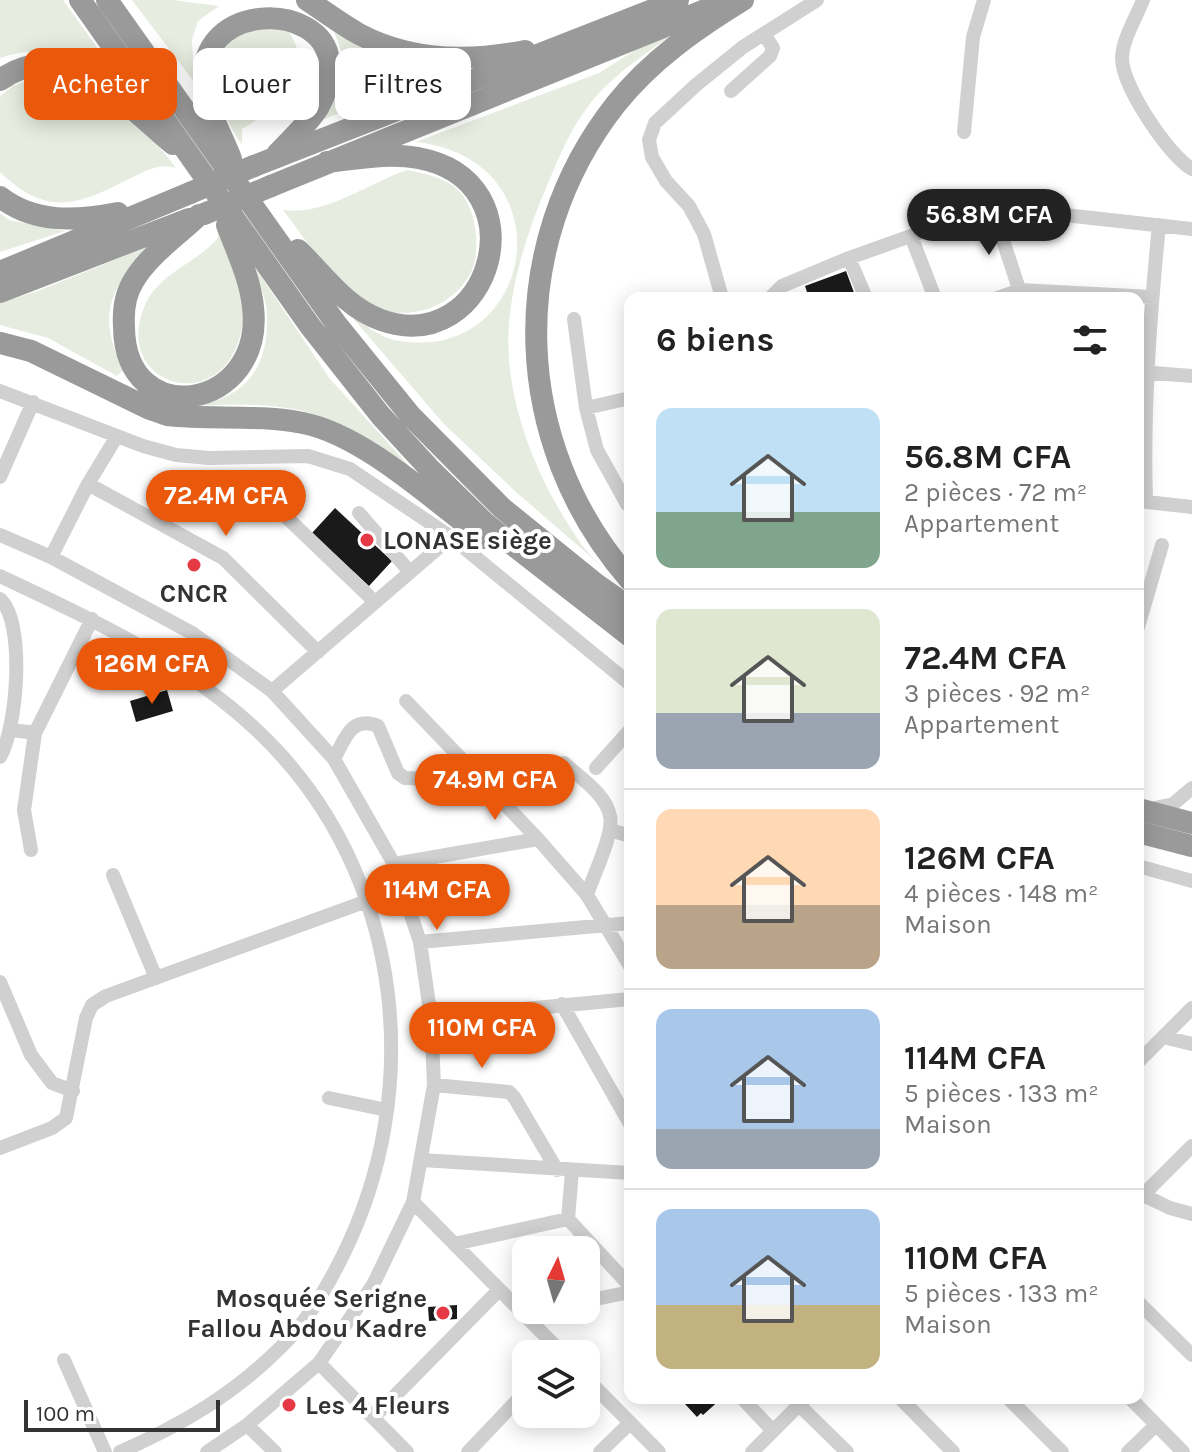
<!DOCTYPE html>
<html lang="fr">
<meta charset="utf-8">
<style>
:root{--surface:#fff;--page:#f2f2f2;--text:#222;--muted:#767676;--line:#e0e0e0;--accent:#ea580c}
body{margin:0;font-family:Karla,sans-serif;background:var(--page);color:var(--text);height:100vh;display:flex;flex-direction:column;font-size:30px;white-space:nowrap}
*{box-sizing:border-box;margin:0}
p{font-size:26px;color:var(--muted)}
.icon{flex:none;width:44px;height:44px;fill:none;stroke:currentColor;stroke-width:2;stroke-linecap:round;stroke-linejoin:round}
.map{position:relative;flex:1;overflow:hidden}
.sheet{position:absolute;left:624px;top:292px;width:520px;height:1112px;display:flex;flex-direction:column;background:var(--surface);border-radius:16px;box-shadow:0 4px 20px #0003}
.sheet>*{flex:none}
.hud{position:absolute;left:24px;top:48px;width:480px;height:72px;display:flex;gap:16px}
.needle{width:52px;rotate:5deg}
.controls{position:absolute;left:512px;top:1236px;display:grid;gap:16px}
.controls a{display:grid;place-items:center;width:88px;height:88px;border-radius:16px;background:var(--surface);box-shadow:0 4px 20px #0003;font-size:40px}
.scale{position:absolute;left:24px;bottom:20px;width:196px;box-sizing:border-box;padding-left:8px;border:4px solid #333;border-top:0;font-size:22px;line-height:28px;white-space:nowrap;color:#333;-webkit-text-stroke:6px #fff;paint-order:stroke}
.price{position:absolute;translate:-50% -68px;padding:0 18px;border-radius:28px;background:var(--accent);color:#fff;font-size:26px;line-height:52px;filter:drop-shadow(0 2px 4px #0008)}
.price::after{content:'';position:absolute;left:50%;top:48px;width:24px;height:18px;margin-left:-12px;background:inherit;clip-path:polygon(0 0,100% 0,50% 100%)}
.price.selected{background:#222;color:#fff}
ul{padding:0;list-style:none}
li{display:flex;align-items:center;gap:24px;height:200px;padding:0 32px}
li+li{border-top:2px solid var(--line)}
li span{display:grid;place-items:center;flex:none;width:224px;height:160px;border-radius:16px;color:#555}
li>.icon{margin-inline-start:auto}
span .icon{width:96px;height:96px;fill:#fffc;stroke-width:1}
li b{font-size:34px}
h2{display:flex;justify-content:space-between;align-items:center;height:96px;padding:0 32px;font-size:34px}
.chip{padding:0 28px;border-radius:16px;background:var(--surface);box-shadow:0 4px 20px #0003;font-size:28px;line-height:72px}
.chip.selected{background:var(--accent);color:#fff}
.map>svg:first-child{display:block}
.green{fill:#e6ecdf}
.building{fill:#1a1a1a}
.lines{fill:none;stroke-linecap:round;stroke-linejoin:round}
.minor{stroke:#d0d0d0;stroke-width:14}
.highway{stroke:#9a9a9a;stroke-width:22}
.highway-bridge{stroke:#9a9a9a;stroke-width:22}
.poi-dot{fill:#e63946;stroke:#fff;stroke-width:3}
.labels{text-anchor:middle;stroke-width:8;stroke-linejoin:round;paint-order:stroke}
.poi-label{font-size:26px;font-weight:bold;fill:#333;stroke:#fff;text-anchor:start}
</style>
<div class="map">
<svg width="1192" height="1452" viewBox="0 0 1192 1452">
<rect width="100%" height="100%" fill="#fff"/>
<path class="green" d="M0,0H63L119,78C83,52 43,43 0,58Z
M132,0H172L219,6L198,21L192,39L194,82Z
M329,23C397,69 413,64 492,59L321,120C343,85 352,62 329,23Z
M240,29L288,30C322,87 285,102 242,129V145C215,103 202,68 240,29Z
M680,29C646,54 609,76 584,112C568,134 557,162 546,188C528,230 513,277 509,323C503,400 538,483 582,545C590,556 602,566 612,575L516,492L444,424L351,316C364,324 380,337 394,340C534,369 572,160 416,142L599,73L637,49Z
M39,76C56,77 73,77 90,83C109,89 164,150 176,168C161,163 149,169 135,176C82,203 49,220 0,172V96L13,86Z
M407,170C423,173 446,178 458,190C466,197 472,212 474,222C477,237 478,256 472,270C454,309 404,324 368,304C332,284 308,242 283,210C326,216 368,183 407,170Z
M0,213L9,220L65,231L0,252Z
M217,225C226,247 240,270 245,292C248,301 244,313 243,322C229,423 107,387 146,303C161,272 197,263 218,238Z
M147,247C109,291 97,315 123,370L117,376L48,338L0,325V303L38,291Z
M254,266L330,379L411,468C332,408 292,401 194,406C246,398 269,367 267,315C267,299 258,281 254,266Z"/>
<path class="building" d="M846,271L856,298H809L805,286Z
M335,508L392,561L369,586L312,533Z
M167,690L173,711L136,722L130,701Z
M457,1305V1319L429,1321L428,1307Z
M686,1398H722L703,1415L701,1413L697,1417L685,1404L689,1401Z"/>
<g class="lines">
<path class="minor" d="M1143,0C1136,18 1122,40 1122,59C1123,87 1168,155 1192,169
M731,91L770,56L773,48L764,34
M964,132L973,37L984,0
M992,207L1022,298
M911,236L935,298
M849,258L866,298
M722,298L704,234L689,206L666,181L652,157L649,140L655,123L696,85L743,47L817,0
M770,298L782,286L849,258L992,207L1192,229
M997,298L1020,290L1152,297
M574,319L586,408L597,450L627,504
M1141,372L1192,376
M0,391L143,446L176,455L209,458L308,456L350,469L451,537L630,684
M586,408L630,398
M0,477L33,402
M88,484L223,558L318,652
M1138,501L1192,507
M1146,501C1143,409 1150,317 1159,225
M280,511L375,602
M359,513L410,572
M0,535L51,557L192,633L272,691L334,759L394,864L420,942L431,1018L434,1085L413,1202L373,1285L319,1363L247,1425L207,1452
M51,557L88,484L117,436
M0,576C101,624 206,671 282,756C403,891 423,1092 344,1253C328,1286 308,1321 281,1347C233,1395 181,1425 120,1452
M0,599C26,622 17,729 0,757
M1138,627L1162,545
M272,691L451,537
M406,701L538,839L587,895L630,966
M12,730L35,733L92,619
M334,759C345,739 351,715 378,726L398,773L405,778L437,779
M564,763C579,777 606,794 610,816C614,834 593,876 587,895
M596,768L630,730
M1151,809L1173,804L1192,788
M610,830L630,836
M31,850L24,810L35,733
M394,864L538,839
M1138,866L1192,881
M113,875L156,978
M420,942L630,923
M0,982L31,1055L52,1083L73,1091
M562,1004L630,1124
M431,1018L630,999
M1163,1037L1192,1044
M1138,1062L1192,1008
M434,1085L509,1092L514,1097L557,1170
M329,1098L387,1110
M0,1148L52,1128L66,1118L86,1018L92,1005L106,996L367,901
M421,1160L630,1173
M572,1171L568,1219L630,1286
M1143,1195L1170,1208L1192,1214
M1138,1200L1192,1146
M413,1202L563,1354
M454,1244L568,1219
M586,1301L630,1292
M1138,1302L1192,1355
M64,1360L105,1452
M319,1363L407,1452
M586,1378L659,1452
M742,1398L773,1431
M900,1398L953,1452
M1008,1398L1062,1452
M1130,1398L1183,1452
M799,1405L847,1452
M373,1418L499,1290
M247,1425L275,1452
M468,1452L526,1391
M600,1452L630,1423
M752,1452L806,1398
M1128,1452L1156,1425"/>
<path class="highway" d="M80,0L310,326L381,416L429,468L486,524L630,636
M107,0L337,325L410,415L502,508L596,584L630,608
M307,0C324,11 341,24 359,34C410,61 470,62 525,51
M0,80C65,33 127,106 173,144
M231,159C223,137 208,113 205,90C191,0 323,0 329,61C331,77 326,94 318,108C307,125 291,139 277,154
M254,166L678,0
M271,186L715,6
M0,197C35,224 77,221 118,213
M199,215C177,236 149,255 134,280C125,294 123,311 124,327C125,433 265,411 253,307C250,278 237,252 227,225
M298,250C324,275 345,307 381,320C491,359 543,181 418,158C389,152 356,159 327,162
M0,272L190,193
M0,292L189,219
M0,343L31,351L150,409L167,415C212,420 258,414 303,423C364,435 434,501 484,538
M630,580C511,444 504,246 616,104C651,60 696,29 743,0
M1138,809L1192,823
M1138,832L1192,846"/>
<path class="highway-bridge" d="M190,193L254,166
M204,214L271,186"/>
</g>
<g class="poi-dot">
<circle cx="367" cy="540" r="8"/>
<circle cx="194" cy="565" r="8"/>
<circle cx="443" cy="1313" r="8"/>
<circle cx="289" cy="1405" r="8"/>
</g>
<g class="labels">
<g class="poi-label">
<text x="383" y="549">LONASE siège</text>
<text x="194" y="602" text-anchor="middle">CNCR</text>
<text x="427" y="1307" text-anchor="end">Mosquée Serigne<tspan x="427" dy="30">Fallou Abdou Kadre</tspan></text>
<text x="305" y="1414">Les 4 Fleurs</text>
</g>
</g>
</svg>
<div class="controls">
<a><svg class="needle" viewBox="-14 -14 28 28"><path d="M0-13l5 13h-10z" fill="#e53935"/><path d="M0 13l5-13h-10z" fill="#767676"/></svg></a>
<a><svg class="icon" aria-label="layers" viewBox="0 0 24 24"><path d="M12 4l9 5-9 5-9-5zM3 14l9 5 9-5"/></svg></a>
</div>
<div class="scale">100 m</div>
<b class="price selected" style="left:989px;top:257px">56.8M CFA</b>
<b class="price" style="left:226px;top:538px">72.4M CFA</b>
<b class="price" style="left:152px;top:706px">126M CFA</b>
<b class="price" style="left:495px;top:822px">74.9M CFA</b>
<b class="price" style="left:437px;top:932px">114M CFA</b>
<b class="price" style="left:482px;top:1070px">110M CFA</b>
<div class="hud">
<a class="chip selected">Acheter</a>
<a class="chip">Louer</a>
<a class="chip">Filtres</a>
</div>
<section class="sheet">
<h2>6 biens<svg class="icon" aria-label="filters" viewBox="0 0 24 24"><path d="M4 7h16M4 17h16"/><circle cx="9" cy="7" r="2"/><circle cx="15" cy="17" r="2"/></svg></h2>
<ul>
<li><span style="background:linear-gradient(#bfe0f5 65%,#7fa58c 0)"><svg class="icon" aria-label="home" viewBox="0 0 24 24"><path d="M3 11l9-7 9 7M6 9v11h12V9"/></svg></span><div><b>56.8M CFA</b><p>2 pièces · 72 m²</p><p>Appartement</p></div></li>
<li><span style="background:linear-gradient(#dfe7d0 65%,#9aa5b1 0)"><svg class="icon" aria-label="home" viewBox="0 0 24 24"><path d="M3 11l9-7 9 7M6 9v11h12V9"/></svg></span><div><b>72.4M CFA</b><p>3 pièces · 92 m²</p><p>Appartement</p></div></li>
<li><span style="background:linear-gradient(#ffd9b3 60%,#b9a48a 0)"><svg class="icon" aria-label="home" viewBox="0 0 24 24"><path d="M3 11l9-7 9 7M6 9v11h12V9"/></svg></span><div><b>126M CFA</b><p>4 pièces · 148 m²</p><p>Maison</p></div></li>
<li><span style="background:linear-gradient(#a9c7e8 75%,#9aa5b1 0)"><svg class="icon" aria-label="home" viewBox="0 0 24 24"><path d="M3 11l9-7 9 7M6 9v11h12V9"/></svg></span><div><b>114M CFA</b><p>5 pièces · 133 m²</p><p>Maison</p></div></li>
<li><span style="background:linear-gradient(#a9c7e8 60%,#c2b280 0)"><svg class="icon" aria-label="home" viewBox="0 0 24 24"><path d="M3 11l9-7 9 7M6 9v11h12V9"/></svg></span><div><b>110M CFA</b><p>5 pièces · 133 m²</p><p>Maison</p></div></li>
</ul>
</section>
</div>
